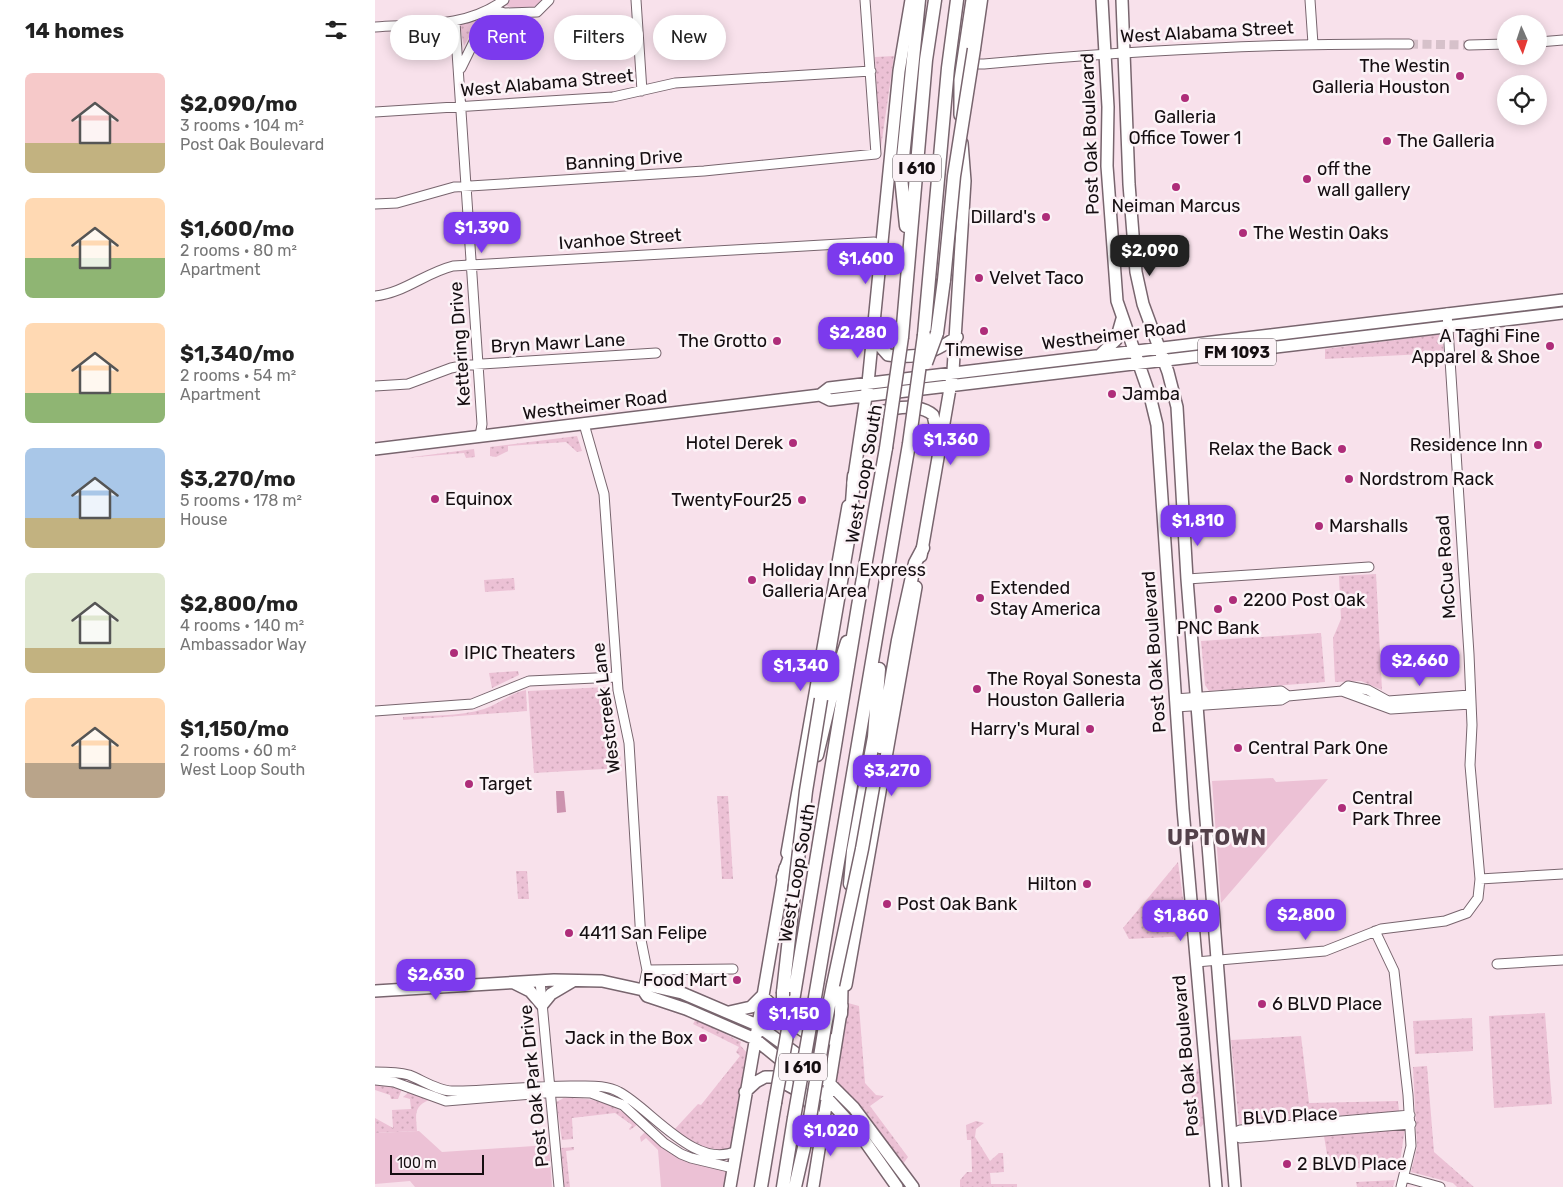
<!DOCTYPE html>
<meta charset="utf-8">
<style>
:root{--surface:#fff;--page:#f2f2f2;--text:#222;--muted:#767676;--accent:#7c3aed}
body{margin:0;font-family:Rubik,sans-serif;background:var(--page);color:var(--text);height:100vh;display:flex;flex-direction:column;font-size:19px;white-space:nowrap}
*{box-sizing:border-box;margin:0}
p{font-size:16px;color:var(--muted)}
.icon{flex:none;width:28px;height:28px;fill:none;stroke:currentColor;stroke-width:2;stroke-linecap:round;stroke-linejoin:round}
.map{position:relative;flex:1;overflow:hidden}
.sheet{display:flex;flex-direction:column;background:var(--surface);width:375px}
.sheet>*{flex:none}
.banner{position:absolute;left:15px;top:15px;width:475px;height:45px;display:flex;gap:10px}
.needle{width:32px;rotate:177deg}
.buttons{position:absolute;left:1122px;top:15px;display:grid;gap:10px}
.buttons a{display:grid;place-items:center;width:50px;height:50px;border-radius:50%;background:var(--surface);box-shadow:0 2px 12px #0003;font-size:25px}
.scale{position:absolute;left:15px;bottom:12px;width:94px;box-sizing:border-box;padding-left:5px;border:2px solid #150e11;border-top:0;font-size:14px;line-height:18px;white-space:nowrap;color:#150e11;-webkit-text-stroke:4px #fcf3f7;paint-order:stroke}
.price{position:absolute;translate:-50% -42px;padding:0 11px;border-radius:10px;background:var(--accent);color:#fff;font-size:16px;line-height:32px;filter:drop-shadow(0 1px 2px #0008)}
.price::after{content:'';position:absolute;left:50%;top:30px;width:15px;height:11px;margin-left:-8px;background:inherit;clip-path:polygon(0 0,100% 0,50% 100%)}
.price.active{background:#222;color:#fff}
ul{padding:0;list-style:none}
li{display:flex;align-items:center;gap:15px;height:125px;padding:0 25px}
li span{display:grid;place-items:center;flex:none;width:140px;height:100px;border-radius:8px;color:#555}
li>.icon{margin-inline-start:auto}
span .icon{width:60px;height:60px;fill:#fffc;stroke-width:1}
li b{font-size:21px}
h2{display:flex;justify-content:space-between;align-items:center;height:60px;padding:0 25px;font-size:21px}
.chip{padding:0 18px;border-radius:22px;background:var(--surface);box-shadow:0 2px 12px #0003;font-size:18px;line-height:45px}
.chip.active{background:var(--accent);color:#fff}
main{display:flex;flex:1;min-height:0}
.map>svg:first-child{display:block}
.grass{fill:url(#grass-dots)}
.park{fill:#ecc1d5}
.water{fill:#cc92ae}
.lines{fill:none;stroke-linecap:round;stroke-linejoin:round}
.minor-tunnel{stroke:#d6c1ca;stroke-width:9;stroke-dasharray:9 4.5;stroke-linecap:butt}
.minor-casing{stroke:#78656e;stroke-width:11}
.major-casing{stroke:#78656e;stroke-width:14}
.highway-casing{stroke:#78656e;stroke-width:15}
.minor{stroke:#fff;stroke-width:9}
.major{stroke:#fff;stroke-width:11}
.highway{stroke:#fff;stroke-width:12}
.highway-bridge-casing{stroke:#78656e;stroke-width:15;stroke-linecap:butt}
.highway-bridge{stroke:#fff;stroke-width:12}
.poi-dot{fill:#ae2d79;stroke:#fcf3f7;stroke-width:2}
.labels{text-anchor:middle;stroke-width:5;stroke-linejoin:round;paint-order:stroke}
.shield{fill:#fcf3f7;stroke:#5a5356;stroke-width:1}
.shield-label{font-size:16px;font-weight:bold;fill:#150e11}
.street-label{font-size:18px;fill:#150e11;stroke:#fcf3f7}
.poi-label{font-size:18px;fill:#150e11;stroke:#fcf3f7;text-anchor:start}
.district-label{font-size:22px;font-weight:bold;letter-spacing:1px;fill:#53414a;stroke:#fcf3f7}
</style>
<main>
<section class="sheet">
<h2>14 homes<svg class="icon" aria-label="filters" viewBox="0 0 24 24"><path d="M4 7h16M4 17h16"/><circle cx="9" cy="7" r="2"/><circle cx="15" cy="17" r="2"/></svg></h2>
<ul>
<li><span style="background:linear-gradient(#f6c9c9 70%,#c2b280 0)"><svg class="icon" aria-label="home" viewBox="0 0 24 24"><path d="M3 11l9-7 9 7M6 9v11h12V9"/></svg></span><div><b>$2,090/mo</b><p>3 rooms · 104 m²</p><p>Post Oak Boulevard</p></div></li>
<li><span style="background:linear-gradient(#ffd9b3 60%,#8fb573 0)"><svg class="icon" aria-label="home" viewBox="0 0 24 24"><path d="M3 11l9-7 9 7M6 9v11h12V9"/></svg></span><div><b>$1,600/mo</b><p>2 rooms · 80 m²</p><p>Apartment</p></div></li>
<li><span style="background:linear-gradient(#ffd9b3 70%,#8fb573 0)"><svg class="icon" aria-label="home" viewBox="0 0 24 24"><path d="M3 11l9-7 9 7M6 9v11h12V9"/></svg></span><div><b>$1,340/mo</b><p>2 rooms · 54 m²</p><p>Apartment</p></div></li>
<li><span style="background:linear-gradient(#a9c7e8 70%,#c2b280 0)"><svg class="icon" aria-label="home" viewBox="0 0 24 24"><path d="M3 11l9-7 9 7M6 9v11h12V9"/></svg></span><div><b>$3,270/mo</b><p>5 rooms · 178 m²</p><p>House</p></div></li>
<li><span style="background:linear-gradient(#dfe7d0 75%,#c2b280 0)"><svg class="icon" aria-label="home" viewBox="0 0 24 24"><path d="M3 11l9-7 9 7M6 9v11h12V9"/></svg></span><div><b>$2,800/mo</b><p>4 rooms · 140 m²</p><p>Ambassador Way</p></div></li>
<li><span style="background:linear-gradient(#ffd9b3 65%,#b9a48a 0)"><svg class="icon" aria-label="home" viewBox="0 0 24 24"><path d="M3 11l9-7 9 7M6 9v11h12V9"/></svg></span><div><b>$1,150/mo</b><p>2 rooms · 60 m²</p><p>West Loop South</p></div></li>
</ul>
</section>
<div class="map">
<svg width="1188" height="1187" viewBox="0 0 1188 1187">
<defs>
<pattern id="grass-dots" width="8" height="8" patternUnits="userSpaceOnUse" patternTransform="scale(1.25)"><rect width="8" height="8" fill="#ecc1d5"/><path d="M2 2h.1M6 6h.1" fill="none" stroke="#caa5b6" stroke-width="1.8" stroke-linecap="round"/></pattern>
</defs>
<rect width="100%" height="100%" fill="#f8e1eb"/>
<path class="grass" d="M104,19L89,46L85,25Z
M519,56L505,154L500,57Z
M1067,334L1069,353L950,359V349Z
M202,436L207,451L202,452L191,442L133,446V451L121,457L115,456V447Z
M99,449L100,457L91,458L89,453L30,458Z
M1001,574L1007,690L986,681L960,682L958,638L966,619L964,576Z
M139,578L140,590L110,592L109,580Z
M946,633L950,682L834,691L830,685L826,641Z
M143,671L144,675L117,688L114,673Z
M231,687L243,742L247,768L159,773L153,691Z
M151,690L152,711L28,720V717C54,715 84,717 109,709C124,704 136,693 151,690Z
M342,796H353L358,879H347Z
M803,862L813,936L754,939L748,928Z
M141,871H152L154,899H143Z
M909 920a10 10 0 1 1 20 0a10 10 0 1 1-20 0Z
M473,1003L484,1006L490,1083L501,1095L509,1096L495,1106L533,1157L528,1164L493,1116L461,1081Z
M1170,1013L1177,1104L1119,1108L1114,1016Z
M1097,1018L1098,1051L1040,1054L1038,1021Z
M321,1019L366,1042L365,1045L372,1053L356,1146L352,1151L327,1147L298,1131L323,1104L326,1105L365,1056L361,1052L364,1047L318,1024Z
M926,1036L934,1103L1023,1101L1024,1111L864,1124L856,1040Z
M1052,1066L1059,1152L1099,1187H1082L1078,1183L1036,1172L1042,1147L1038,1067Z
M826,1068L830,1122L826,1127L813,1120V1116L819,1115L814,1076L821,1075L822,1069Z
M0,1084L27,1089L23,1099H16L15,1095L0,1090Z
M34,1092L54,1100C38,1107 41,1115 42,1131L0,1133V1118L18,1128L17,1110L36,1109L35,1099L28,1097Z
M189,1098C222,1098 238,1102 263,1124L255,1130L254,1129L257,1125L240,1113L197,1118L198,1139L187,1140L181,1102Z
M601,1121L609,1123L601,1129L600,1137L615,1161L624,1153H628L629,1172L615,1173L616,1184H642V1187H585V1180L592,1172H597L596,1140H592L591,1125Z
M1030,1128L1024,1169L980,1168L979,1157L953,1160L949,1136Z
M199,1147V1150L191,1151L195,1187H189L186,1148Z
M1020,1180L1018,1187H982L981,1182Z"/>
<path class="park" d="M133,0H169C157,11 144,11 130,5Z
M898,778L901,782L953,779L846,903L837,781Z
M44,1131L67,1152L174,1145L177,1187H40L35,1181L0,1184V1133Z
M271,1131L288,1145L355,1169L352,1187H286L283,1150L271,1138L266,1142L265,1137Z"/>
<path class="water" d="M181,791H189L191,812L182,813Z"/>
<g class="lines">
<path class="minor-tunnel" d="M1034,44L1094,45"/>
<defs>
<path id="minor" d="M261,0L267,91
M935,0L938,44
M80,22L107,424L105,436
M0,27C44,24 92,28 129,0
M1164,42L1188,40
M1094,45L1131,44
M595,60L601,64H609C750,51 892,43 1034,44
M86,68L115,9L130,13L162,12L174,0
M0,112L238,97L300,83L496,71
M0,204L22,203L79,187L329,171L501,154L490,0
M0,296C29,293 50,273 78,266L499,242
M0,386L33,384L76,368L91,365L281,353
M209,424L229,494L243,690L254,743L266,940L272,970L268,990
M812,579L994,567
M967,691L973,686L993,690L1013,701L1095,695
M800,699L906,691L913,696
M801,707L906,700L913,696L967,691L1016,709L1096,704
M0,711L97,704L154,681L242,677
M1105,879L1188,874
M1000,931L1019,971L1033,1095L1036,1146L1026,1187
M821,962L950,951L1006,929L1070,921L1092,913L1103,898L1105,879L1095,765L1097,725L1094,654L1072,313
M1122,964L1188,960
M272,970L358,969
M165,981L184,1187
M0,1072C11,1072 23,1072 34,1075C47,1080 63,1091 77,1091C119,1091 161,1085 203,1086C216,1086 232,1085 244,1092C275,1108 321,1171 361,1151
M0,1080L19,1082L71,1101L182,1092L216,1093L248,1105L289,1143L306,1154L316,1158L358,1168
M1035,1115L865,1130L856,1134L865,1138L1036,1124
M1029,1177L1065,1187"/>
<path id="major" d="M727,0L733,107L732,166L742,301L775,396L782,425L808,809L841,1187
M747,0L754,184L761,272L768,304L793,372L802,407L812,579L860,1187
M585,115V80L597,0
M738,241L743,252L760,253
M498,338L513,355C544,359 556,354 582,337
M726,354L741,340L747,319
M445,395L454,388L1188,300
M488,427C499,408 541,400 558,415L564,442
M0,449L445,395L455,400L1188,313
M478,483L493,383L524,71L536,0
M546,556L578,371L590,181L587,143
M412,853L473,506
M139,983L155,991L167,1005L176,994L198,981
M471,985L541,587
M268,990L272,996L311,1009L380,1039L452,1098L484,1133L522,1187
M0,991L179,980L227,981L268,990L276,986L307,993L382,1025L434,1063L479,1108L538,1187
M387,996C401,1008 435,1044 454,1039
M354,1012L376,1007L387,996
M370,1092L381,1082L390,1077H398L431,1095L447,1132
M447,1132L459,1123L478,1126
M355,1187L410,868
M438,1187L467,1006"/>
<path id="highway" d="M599,49L606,0
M531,226L526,177L544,0
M562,333L569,280
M549,335L573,68L582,0
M527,337L551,60L560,0
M446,699L475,529L479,476
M505,747L523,640L540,563L548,548
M442,755L460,680L472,642
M408,877L424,830
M475,884L478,851L499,737L504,669
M408,992L417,911
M418,1001L483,606L511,448
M466,1014L467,959
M437,1015L534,444
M450,1026L458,985
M386,1187L400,1103
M408,1187L419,1118
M420,1187L433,1130"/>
</defs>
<use href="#minor" class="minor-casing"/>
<use href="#major" class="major-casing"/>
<use href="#highway" class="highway-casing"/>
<use href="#minor" class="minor"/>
<use href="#major" class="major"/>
<use href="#highway" class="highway"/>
<defs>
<path id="highway-bridge" d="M569,280L579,176L599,49
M551,363L562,333
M534,444L549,335
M511,448L527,337
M417,911L431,791L446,699
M458,985L487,849L500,776
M408,1024V992
M400,1103L418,1001
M419,1118L437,1015
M433,1130L450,1026"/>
</defs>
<use href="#highway-bridge" class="highway-bridge-casing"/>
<use href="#highway-bridge" class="highway-bridge"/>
</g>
<g class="poi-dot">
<circle cx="1085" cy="76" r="5"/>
<circle cx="810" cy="98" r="5"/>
<circle cx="1012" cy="141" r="5"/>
<circle cx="932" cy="179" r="5"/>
<circle cx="801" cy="187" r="5"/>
<circle cx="671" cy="217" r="5"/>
<circle cx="868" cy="233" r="5"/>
<circle cx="604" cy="278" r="5"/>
<circle cx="609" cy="331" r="5"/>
<circle cx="402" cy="341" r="5"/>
<circle cx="1175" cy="346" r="5"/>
<circle cx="737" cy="394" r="5"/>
<circle cx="418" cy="443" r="5"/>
<circle cx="1163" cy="445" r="5"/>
<circle cx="967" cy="449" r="5"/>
<circle cx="974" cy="479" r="5"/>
<circle cx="60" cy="499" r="5"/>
<circle cx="427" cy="500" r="5"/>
<circle cx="944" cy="526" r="5"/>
<circle cx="377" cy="580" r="5"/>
<circle cx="605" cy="598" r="5"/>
<circle cx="858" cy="600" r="5"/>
<circle cx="843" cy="609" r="5"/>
<circle cx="79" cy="653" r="5"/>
<circle cx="602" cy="689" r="5"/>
<circle cx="715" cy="729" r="5"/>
<circle cx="863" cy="748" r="5"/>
<circle cx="94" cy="784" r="5"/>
<circle cx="967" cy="808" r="5"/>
<circle cx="712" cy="884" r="5"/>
<circle cx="512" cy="904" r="5"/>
<circle cx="194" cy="933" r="5"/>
<circle cx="362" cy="980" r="5"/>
<circle cx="887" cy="1004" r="5"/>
<circle cx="328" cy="1038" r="5"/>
<circle cx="912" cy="1164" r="5"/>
</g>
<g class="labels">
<g class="shield">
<rect x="518" y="154.5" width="48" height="27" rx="4"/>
<rect x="823" y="338.5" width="78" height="27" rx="4"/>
<rect x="404" y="1053.5" width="48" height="27" rx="4"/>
</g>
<g class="shield-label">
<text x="542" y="174">I 610</text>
<text x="862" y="358">FM 1093</text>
<text x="428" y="1073">I 610</text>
</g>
<g class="street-label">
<text transform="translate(832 32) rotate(-3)" y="6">West Alabama Street</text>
<text transform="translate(172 83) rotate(-5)" y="6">West Alabama Street</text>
<text transform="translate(715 134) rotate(-92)" y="6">Post Oak Boulevard</text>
<text transform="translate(249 160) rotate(-4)" y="6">Banning Drive</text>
<text transform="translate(245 239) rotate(-4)" y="6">Ivanhoe Street</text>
<text transform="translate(739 335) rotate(-7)" y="6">Westheimer Road</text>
<text transform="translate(183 343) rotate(-3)" y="6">Bryn Mawr Lane</text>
<text transform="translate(85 344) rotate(-94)" y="6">Kettering Drive</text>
<text transform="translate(220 405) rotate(-7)" y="6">Westheimer Road</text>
<text transform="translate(489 474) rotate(-80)" y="6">West Loop South</text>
<text transform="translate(1071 567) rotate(-94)" y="6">McCue Road</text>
<text transform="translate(779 652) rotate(-94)" y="6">Post Oak Boulevard</text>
<text transform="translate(231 708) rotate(-97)" y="6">Westcreek Lane</text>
<text transform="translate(422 873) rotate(-80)" y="6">West Loop South</text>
<text transform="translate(811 1056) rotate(-95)" y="6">Post Oak Boulevard</text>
<text transform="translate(159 1086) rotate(-96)" y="6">Post Oak Park Drive</text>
<text transform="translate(915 1116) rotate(-3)" y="6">BLVD Place</text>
</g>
<g class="poi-label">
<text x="1075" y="72" text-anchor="end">The Westin<tspan x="1075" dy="21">Galleria Houston</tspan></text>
<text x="810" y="123" text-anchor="middle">Galleria<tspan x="810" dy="21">Office Tower 1</tspan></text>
<text x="1022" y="147">The Galleria</text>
<text x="942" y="175">off the<tspan x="942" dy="21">wall gallery</tspan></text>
<text x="801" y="212" text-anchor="middle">Neiman Marcus</text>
<text x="661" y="223" text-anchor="end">Dillard's</text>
<text x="878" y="239">The Westin Oaks</text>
<text x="614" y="284">Velvet Taco</text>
<text x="1165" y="342" text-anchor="end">A Taghi Fine<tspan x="1165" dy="21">Apparel &amp; Shoe</tspan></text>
<text x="392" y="347" text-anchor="end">The Grotto</text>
<text x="609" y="356" text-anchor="middle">Timewise</text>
<text x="747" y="400">Jamba</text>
<text x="408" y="449" text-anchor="end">Hotel Derek</text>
<text x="1153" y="451" text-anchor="end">Residence Inn</text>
<text x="957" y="455" text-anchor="end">Relax the Back</text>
<text x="984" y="485">Nordstrom Rack</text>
<text x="70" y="505">Equinox</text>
<text x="417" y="506" text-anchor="end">TwentyFour25</text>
<text x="954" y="532">Marshalls</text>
<text x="387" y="576">Holiday Inn Express<tspan x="387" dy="21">Galleria Area</tspan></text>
<text x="615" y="594">Extended<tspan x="615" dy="21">Stay America</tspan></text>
<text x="868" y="606">2200 Post Oak</text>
<text x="843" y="634" text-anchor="middle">PNC Bank</text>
<text x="89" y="659">IPIC Theaters</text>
<text x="612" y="685">The Royal Sonesta<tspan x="612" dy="21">Houston Galleria</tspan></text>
<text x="705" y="735" text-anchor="end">Harry's Mural</text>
<text x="873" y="754">Central Park One</text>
<text x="104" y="790">Target</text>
<text x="977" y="804">Central<tspan x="977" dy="21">Park Three</tspan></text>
<text x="702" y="890" text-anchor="end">Hilton</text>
<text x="522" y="910">Post Oak Bank</text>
<text x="204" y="939">4411 San Felipe</text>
<text x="352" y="986" text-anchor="end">Food Mart</text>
<text x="897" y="1010">6 BLVD Place</text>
<text x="318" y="1044" text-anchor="end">Jack in the Box</text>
<text x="922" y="1170">2 BLVD Place</text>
</g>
<g class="district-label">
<text x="842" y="845">UPTOWN</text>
</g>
</g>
</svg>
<div class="buttons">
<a><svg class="needle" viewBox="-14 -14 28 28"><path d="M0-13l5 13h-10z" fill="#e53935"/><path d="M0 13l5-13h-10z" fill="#767676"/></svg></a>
<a><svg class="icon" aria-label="locate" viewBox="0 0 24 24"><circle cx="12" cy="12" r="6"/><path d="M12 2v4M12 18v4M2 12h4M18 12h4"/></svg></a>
</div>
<div class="scale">100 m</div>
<b class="price" style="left:107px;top:254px">$1,390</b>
<b class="price active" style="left:775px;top:277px">$2,090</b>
<b class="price" style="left:491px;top:285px">$1,600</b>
<b class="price" style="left:483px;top:359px">$2,280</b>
<b class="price" style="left:576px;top:466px">$1,360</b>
<b class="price" style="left:823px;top:547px">$1,810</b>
<b class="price" style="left:1045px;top:687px">$2,660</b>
<b class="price" style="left:426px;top:692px">$1,340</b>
<b class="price" style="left:517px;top:797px">$3,270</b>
<b class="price" style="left:931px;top:941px">$2,800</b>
<b class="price" style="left:806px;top:942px">$1,860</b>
<b class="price" style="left:61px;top:1001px">$2,630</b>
<b class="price" style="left:419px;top:1040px">$1,150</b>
<b class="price" style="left:456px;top:1157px">$1,020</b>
<div class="banner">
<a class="chip">Buy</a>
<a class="chip active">Rent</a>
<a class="chip">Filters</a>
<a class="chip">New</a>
</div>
</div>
</main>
